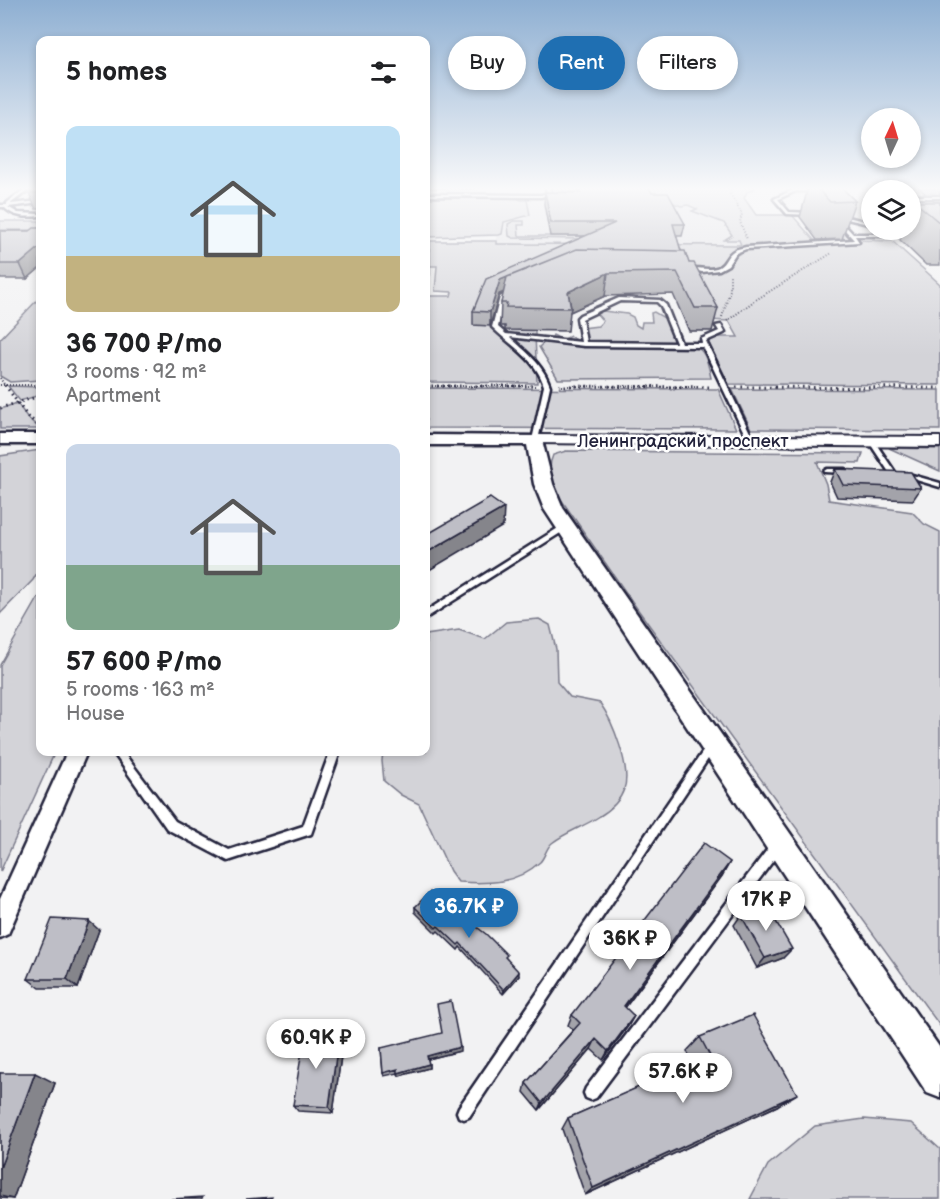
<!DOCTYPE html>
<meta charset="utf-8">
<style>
:root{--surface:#fff;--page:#f2f2f2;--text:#202124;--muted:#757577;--accent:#1f6fb2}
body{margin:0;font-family:"Balsamiq Sans",sans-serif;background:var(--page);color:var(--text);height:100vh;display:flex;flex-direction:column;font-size:22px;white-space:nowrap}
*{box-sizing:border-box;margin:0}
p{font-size:20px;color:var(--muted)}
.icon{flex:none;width:33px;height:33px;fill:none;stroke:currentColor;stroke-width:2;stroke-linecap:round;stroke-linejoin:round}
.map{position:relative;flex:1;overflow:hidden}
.details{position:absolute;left:36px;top:36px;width:394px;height:720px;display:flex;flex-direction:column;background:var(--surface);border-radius:12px;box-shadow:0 3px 9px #0003}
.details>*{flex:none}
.top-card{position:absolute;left:448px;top:36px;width:400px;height:54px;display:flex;gap:12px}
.needle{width:39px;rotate:4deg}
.buttons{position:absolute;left:861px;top:108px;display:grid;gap:12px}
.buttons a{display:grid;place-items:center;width:60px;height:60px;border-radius:50%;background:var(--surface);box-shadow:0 3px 9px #0003;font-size:30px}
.price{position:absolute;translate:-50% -51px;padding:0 14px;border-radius:21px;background:#fff;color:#222;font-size:20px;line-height:39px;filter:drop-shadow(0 2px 3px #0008)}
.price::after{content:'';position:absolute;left:50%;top:36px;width:18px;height:14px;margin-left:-9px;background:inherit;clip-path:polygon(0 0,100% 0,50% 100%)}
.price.current{background:var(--accent);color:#fff}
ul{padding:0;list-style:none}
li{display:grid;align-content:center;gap:12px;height:318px;padding:0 30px}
li span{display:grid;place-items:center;height:186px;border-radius:12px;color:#555}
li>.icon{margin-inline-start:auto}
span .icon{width:108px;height:108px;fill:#fffc;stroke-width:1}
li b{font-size:26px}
h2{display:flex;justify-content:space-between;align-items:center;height:72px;padding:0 30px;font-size:26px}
.chip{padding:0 21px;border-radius:27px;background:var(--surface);box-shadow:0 3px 9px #0003;font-size:21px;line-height:54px}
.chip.current{background:var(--accent);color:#fff}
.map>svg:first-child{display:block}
.built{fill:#e2e2e6}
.green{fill:#d3d3d8;stroke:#7a7a8a;stroke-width:1.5}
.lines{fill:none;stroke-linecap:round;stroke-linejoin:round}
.service-casing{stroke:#22223b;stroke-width:5}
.minor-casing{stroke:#22223b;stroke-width:5}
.tertiary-casing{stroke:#22223b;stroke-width:4}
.secondary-casing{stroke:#22223b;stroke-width:5}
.path-far1{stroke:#22223b;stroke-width:2;stroke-dasharray:1 2;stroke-linecap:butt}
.path{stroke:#22223b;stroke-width:3;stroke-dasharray:1.5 4;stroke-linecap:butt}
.service{fill:#fff;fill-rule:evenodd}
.minor{fill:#fff;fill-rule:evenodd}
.tertiary{fill:#fff;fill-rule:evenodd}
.secondary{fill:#fff;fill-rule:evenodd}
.wall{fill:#a3a3aa;stroke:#22223b;stroke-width:1.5}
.shaded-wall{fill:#85858b;stroke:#22223b;stroke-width:1.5}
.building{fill:#bebec6;stroke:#22223b;stroke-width:1.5}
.labels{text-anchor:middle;stroke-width:5;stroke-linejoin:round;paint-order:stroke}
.far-street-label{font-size:18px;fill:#22223b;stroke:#fff}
</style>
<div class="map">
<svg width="940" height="1199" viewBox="0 0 940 1199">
<rect width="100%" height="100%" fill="#f2f2f3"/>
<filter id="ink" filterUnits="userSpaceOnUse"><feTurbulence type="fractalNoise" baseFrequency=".0167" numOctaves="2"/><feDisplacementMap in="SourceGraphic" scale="12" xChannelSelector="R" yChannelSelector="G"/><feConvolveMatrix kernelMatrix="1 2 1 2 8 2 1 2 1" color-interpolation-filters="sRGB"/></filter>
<g filter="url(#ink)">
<path class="built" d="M551,188H678L713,193L741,245L497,244L496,236L426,237V198L514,196L521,200H553Z
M880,188H940V208H911L910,190H883Z"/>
<path class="green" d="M551,188H756L747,192L744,198L756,215H792L814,240H845L835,229H841L852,240L892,241L940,284V385L729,384L706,337H738L729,321L708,320L689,282H591L534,309L537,383L426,382V296H451L452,292L435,291L437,266H430L429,241H497V244L741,245L739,240H724L732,235L724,223L692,211L697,209L688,205L681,206L649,193L562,191L563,197L554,200Z
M489,196H514L521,200H527L530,215L504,222L502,234L499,235L426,237V198H485Z
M0,221H40V230H0Z
M514,221H524V225H518L519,236H596L585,239L513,238L509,236L508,224Z
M40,297V380L10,382L0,376V339Z
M603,311L627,314L633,317L636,325L641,328L642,322H652L651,313L654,312L666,319L676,348C703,340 707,356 711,378L558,379L539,347L545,342L550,343L553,335L559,338L560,341L570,336L581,344L582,328L598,326L603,321L595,312Z
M8,386L40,387V395L20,401Z
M426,388L718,389L736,429L426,428Z
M732,389L940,390V430L751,429Z
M17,403L27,417L40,429H0V409Z
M889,448L940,449V471Z
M40,450V568L33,580L0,614V456Z
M566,451L863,453L860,463L817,462L826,484L829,500L912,512L924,524L940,532V1026L636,607L556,492C551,478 547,469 553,455Z
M40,595V752H55L0,872V665Z
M539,619L550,625L556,649L557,682L570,697L600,703C612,720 632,769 624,789C620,801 610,810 600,816C585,826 566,832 552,843C546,848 545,857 540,862C516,884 489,884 458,882L450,871L419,804L401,795L384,781L382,761L383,752H426V635L459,630L485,639L506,622Z
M864,1119L911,1123L940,1149V1199H750L768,1165L815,1126Z"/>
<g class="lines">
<defs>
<path id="service" d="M26,188H31L10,204L40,201V203L8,207L18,213L40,214V216C27,217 14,218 4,207H0V205H7V203Z
M546,188H550L551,194L541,197L426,196V194L541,195L547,193Z
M795,189H820L819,191H796L778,199L789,212L812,213L813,215L787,214L774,199Z
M910,193L915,196H940V198H914L910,196Z
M839,215L872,223V225L839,217Z
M837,219H839L853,234H911L913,235L911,236H855L859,242L746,249L736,253L728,265L719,270L702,272L685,268C695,266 708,272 719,267C726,263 726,256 732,252C735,249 742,248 746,247L854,240L837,221Z
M426,241L428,242V275L426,276Z
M509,291L513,292L504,298L498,327L506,334L581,342L577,318L580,315L619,298L660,300L666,305L681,343H702L701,339L719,331L716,326L721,325L725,332L724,333L706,341L754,441L751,443L748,441L703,347L584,346L510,337C526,352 543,364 550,386L538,440L537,441H533L532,440L544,386C536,359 511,346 492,327L500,297ZM620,301L657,302L661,306L676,343L586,342L582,319Z
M872,440L874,441L895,472L894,473L892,474L889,472L869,442Z
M827,469H845L848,471L845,473L825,472L824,471Z
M905,473L940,483V487L903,476V474Z
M563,525H569L570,527L426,618V611Z
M711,743L714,744L716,747L714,750L469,1117L464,1119L459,1117L457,1112L459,1107L708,744Z
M113,752H123L175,821L229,850L303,826L330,752H340L311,834L228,861L167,829Z
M777,841L781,842L782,846L781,850L596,1098L591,1100L586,1098L584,1093L586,1088L773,842Z"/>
<path id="minor" d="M67,752H87L8,934L0,938V899Z"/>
<path id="tertiary" d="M535,435L940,437V447L530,443L527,440L530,437Z"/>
<path id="secondary" d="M0,434H40V444H0Z
M426,435L541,436L553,484L563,508L940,1048V1098L927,1093L544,509L534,484L527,445H426Z"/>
</defs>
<use href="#service" class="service-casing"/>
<use href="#minor" class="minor-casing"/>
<use href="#tertiary" class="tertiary-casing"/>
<use href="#secondary" class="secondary-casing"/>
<path class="path-far1" d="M731,188L730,194L742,214L740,222L747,239
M872,188L875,190
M722,317L730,290V275
M727,321L754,301L832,253
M0,378L6,387
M0,385H40
M426,386H536
M559,386L698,387"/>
<path class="path" d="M5,385L28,417L38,424
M426,386H536
M559,386L713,387
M736,387L940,388
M0,408L40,396"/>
<use href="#service" class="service"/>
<use href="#minor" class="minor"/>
<use href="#tertiary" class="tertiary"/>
<use href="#secondary" class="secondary"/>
</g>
<path class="wall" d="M32,188H40V209H36L29,193L33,190Z
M426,188H474V189Z
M579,188H649L652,193L685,224L682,236H676L681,251L718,308L712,331H689L673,294L605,296L570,312L568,331L505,330V326H500L501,303L504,292L499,294L490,326L473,325V311L586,236H550L544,204L545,192L578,193Z
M808,188H842L855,201L842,239L817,240L800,217Z
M919,188H940V195L926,194Z
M915,202H940V265H926L900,240L904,230H910V213Z
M40,228V268L27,279H0V231H30Z
M835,469L921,488L913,500L837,497L830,482Z
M730,862L722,876L625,1008L634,1016L628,1026L603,1060L591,1049L539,1110L524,1092L526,1083L573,1030L568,1025L572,1015Z
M415,907L506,958L519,976L503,994L460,947L458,950L438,931L436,933L415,912Z
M741,915L783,958L757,968L734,925Z
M99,930L78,988H40L28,979Z
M700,1037L777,1106L585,1195L562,1129L568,1118L693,1064L687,1051Z
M343,1042L333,1113L298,1111L293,1105Z
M381,1048L460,1051L428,1059L429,1068L399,1076L398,1073L384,1076L383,1073Z
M0,1073L55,1083L13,1199L0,1198Z"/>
<path class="shaded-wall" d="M40,247V268L27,279L20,264Z
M573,251L572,264L499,294L490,326V312L500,280Z
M608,273L605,296L570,312L571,308L568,292Z
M504,508L503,526L426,572V553Z
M730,862L722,876L618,1017L624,1006Z
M89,921L99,930L78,988L67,979Z
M792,949L783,958L757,968L765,958Z
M519,972V976L503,994L504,990Z
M634,1016L628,1026L603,1060L608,1051Z
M339,1035L343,1042L333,1113L329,1107Z
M596,1039L591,1049L539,1110L542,1103Z
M460,1047V1051L428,1059L427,1056Z
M429,1064V1068L399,1076L398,1073Z
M35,1073L55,1083L13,1199L0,1196V1168Z
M797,1094L777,1106L585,1195L593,1188Z"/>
<path class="building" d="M36,188H40V193H29Z
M579,188H649L652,193H668L685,224H673L681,251L577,249L500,280L490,312L473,311L486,279L615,223H551L545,192L581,193Z
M817,188H842L855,201L830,202Z
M915,202H940V223Z
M34,228H40V247L20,264H0V231H30Z
M577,249L685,251L689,263H694L718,308H695L677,272L608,273L568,292L571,308L506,307L507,303H501L507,277Z
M835,469L911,472L921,488L843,485Z
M490,498L504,508L426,553V535Z
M704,843L730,862L624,1006L634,1016L608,1051L596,1039L542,1103L526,1083L580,1023L572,1015Z
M430,892L486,934L507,955L505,957L519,972L504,990L460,943L458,945L438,926L436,928L415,907Z
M767,906L792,949L765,958L741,915Z
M52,919L89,921L67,979H28Z
M451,1001L460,1047L427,1056L429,1064L398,1073V1069L383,1073L381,1048L442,1033L437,1004Z
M753,1015L797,1094L593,1188L568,1118L710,1056L700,1037Z
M305,1033L339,1035L329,1107L293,1105Z
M0,1073H35L0,1168Z
M203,1197L202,1199H171Z
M272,1197L271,1199H246Z"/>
</g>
<linearGradient id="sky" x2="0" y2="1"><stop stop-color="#8eafd2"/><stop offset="0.53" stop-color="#f9f9fa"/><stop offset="1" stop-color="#f9f9fa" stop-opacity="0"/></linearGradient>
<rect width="940" height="356" fill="url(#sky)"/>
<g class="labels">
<g class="far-street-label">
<text x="683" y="447">Ленинградский проспект</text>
</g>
</g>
</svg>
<div class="buttons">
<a><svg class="needle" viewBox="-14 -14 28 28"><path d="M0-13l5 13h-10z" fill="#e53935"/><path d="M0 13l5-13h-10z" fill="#757577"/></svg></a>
<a><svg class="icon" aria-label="layers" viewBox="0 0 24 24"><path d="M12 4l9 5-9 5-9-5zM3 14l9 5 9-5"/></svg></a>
</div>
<b class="price" style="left:766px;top:932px">17K ₽</b>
<b class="price current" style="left:469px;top:939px">36.7K ₽</b>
<b class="price" style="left:630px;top:971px">36K ₽</b>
<b class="price" style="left:316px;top:1070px">60.9K ₽</b>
<b class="price" style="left:683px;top:1104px">57.6K ₽</b>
<div class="top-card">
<a class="chip">Buy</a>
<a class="chip current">Rent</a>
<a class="chip">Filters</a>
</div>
<section class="details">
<h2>5 homes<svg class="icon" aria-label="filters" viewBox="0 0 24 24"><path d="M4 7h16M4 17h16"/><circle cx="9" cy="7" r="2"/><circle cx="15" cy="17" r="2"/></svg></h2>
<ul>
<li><span style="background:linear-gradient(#bfe0f5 70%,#c2b280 0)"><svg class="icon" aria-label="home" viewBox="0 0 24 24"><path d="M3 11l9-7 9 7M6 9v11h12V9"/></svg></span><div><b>36 700 ₽/mo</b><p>3 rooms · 92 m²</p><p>Apartment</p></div></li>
<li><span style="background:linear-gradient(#c9d6e8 65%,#7fa58c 0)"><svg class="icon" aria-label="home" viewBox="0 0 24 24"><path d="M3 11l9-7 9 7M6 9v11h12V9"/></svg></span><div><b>57 600 ₽/mo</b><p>5 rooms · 163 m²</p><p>House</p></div></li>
</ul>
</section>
</div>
